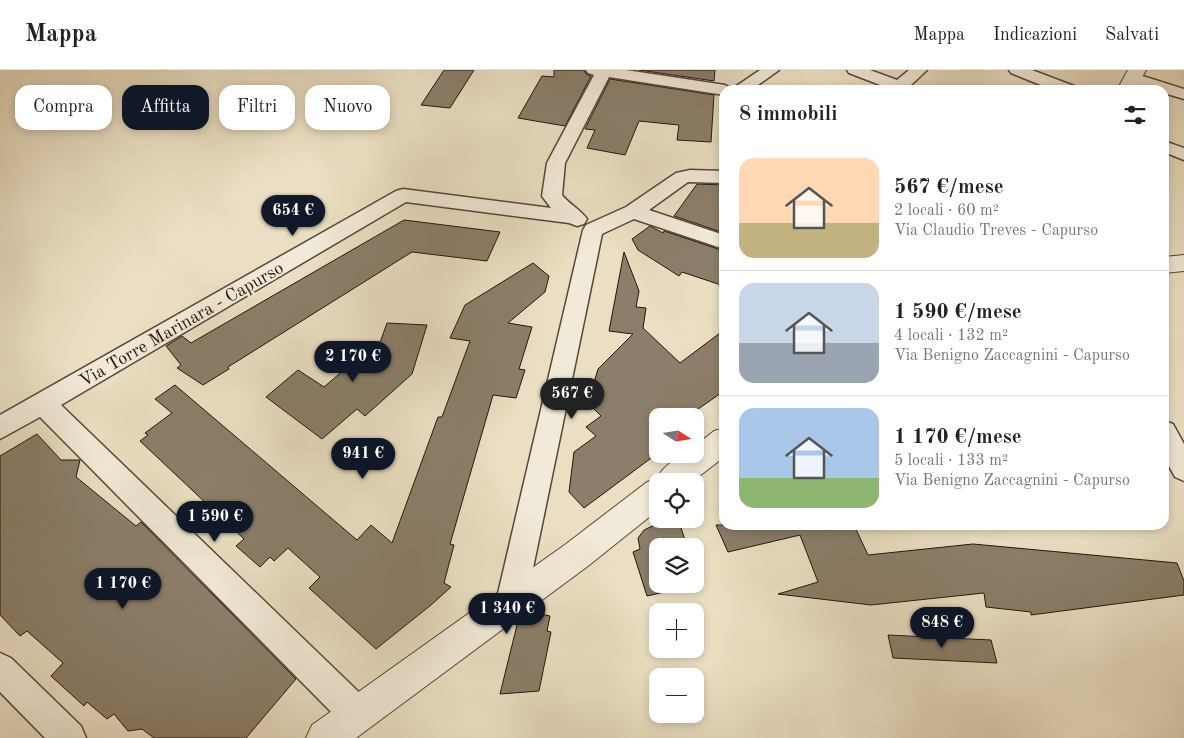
<!DOCTYPE html>
<html lang="it">
<meta charset="utf-8">
<style>
:root{--surface:#fff;--page:#f6f6f6;--text:#222;--muted:#767676;--line:#e0e0e0;--accent:#111827}
body{margin:0;font-family:"Old Standard TT",serif;background:var(--page);color:var(--text);height:100vh;display:flex;flex-direction:column;font-size:19px;white-space:nowrap}
*{box-sizing:border-box;margin:0}
p{font-size:16px;color:var(--muted)}
.icon{flex:none;width:28px;height:28px;fill:none;stroke:currentColor;stroke-width:2;stroke-linecap:round;stroke-linejoin:round}
.map{position:relative;flex:1;overflow:hidden}
.panel{position:absolute;left:719px;top:15px;width:450px;height:445px;display:flex;flex-direction:column;background:var(--surface);border-radius:15px;box-shadow:0 2px 8px #0003}
.panel>*{flex:none}
.guide{position:absolute;left:15px;top:15px;width:475px;height:45px;display:flex;gap:10px}
.needle{width:32px;rotate:102deg}
.buttons{position:absolute;left:649px;top:338px;display:grid;gap:10px}
.buttons a{display:grid;place-items:center;width:55px;height:55px;border-radius:10px;background:var(--surface);box-shadow:0 2px 8px #0003;font-size:25px}
.price{position:absolute;translate:-50% -42px;padding:0 11px;border-radius:18px;background:var(--accent);color:#fff;font-size:16px;line-height:32px;filter:drop-shadow(0 1px 2px #0008)}
.price::after{content:'';position:absolute;left:50%;top:30px;width:15px;height:11px;margin-left:-8px;background:inherit;clip-path:polygon(0 0,100% 0,50% 100%)}
.price.selected{background:#222;color:#fff}
ul{padding:0;list-style:none}
li{display:flex;align-items:center;gap:15px;height:125px;padding:0 20px}
li+li{border-top:1px solid var(--line)}
li span{display:grid;place-items:center;flex:none;width:140px;height:100px;border-radius:15px;color:#555}
li>.icon{margin-inline-start:auto}
span .icon{width:60px;height:60px;fill:#fffc;stroke-width:1}
li b{font-size:21px}
h2{display:flex;justify-content:space-between;align-items:center;height:60px;padding:0 20px;font-size:21px}
.tag{padding:0 18px;border-radius:15px;background:var(--surface);box-shadow:0 2px 8px #0003;font-size:18px;line-height:45px}
.tag.selected{background:var(--accent);color:#fff}
header{display:flex;align-items:center;gap:30px;box-sizing:border-box;height:70px;padding:0 25px;background:var(--surface);border-bottom:1px solid var(--line)}
header strong{font-size:24px}
nav{display:flex;gap:28px;margin-inline-start:auto;font-size:18px}
.map>svg:first-child{display:block}
.building{fill:#8b7e6a;stroke:#24140a}
.lines{fill:none;stroke-linecap:round;stroke-linejoin:round}
.minor-casing{stroke:#564738;stroke-width:3}
.tertiary-casing{stroke:#564738;stroke-width:2}
.minor{fill:#f1ead8;fill-rule:evenodd}
.tertiary{fill:#f1ead8;fill-rule:evenodd}
.labels{text-anchor:middle;stroke-width:4;stroke-linejoin:round;paint-order:stroke}
.street-label{font-size:18px;fill:#24140a;stroke:#f1ead8}
</style>
<header>
<strong>Mappa</strong>
<nav><a>Mappa</a><a>Indicazioni</a><a>Salvati</a></nav>
</header>
<div class="map">
<svg width="1184" height="668" viewBox="0 0 1184 668">
<rect width="100%" height="100%" fill="#eadfc3"/>
<filter id="stains"><feTurbulence type="fractalNoise" baseFrequency=".004" numOctaves="4"/><feColorMatrix values="0 0 0 0 .2 0 0 0 0 .09 0 0 0 0 .02 0 0 0 .5 -.17"/></filter>
<radialGradient id="worn" r=".72"><stop offset=".6" stop-color="#630" stop-opacity="0"/><stop offset="1" stop-color="#630" stop-opacity=".3"/></radialGradient>
<path class="building" d="M444,0H474L450,38L421,35Z
M554,0H584L586,4L591,6L565,56L518,48L542,6L554,7Z
M639,0H715L714,11Z
M610,9L714,25L711,72L677,70L679,55L639,51L625,85L587,78L595,60L585,59Z
M697,114L724,115V163L674,146Z
M404,150L500,162L487,191L412,182L228,297L229,299L203,315L177,298L181,295L166,276L182,266L191,273Z
M650,156L663,163L664,161L724,181V216L682,202L679,206L638,180L632,169Z
M624,182L639,221L636,237L646,238L643,258L680,293L724,260V321L688,346H658V383L584,438L569,422L574,382L596,366L586,357L601,346L588,333L598,299L633,264L609,261Z
M533,193L549,206L545,222L508,253L532,257L519,299L525,300L516,328L493,325L450,474L454,475L444,513L451,517L431,535L376,579L309,518L320,507L288,478L274,491L270,487L260,497L236,476L244,469L140,371L148,365L145,363L172,343L155,329L175,315L357,470L371,455L392,473L438,347H442L470,271L450,268L465,235Z
M387,253L427,255L412,304L365,346L357,339L322,369L266,327L298,300L324,317L360,286L373,292Z
M37,364L61,390H80L76,407L136,456L141,452L296,609L246,668H154L142,659L128,661L114,644L107,649L87,632L84,636L51,606L63,593L27,561L20,566L0,545V386Z
M660,449H678L687,476H658V514H695V499L700,514L647,526L633,482L640,479L638,468L644,460L659,453Z
M716,455H826L828,460L854,455L868,485L973,474L1177,493L1184,511V525L1031,545V542L986,537L984,523L871,535L778,524L818,512L800,465L728,482Z
M532,542L550,546L547,561L551,562L539,621L500,624L517,555Z
M888,565L991,570L997,593L893,588Z"/>
<g class="lines">
<defs>
<path id="minor" d="M586,0H626L725,15L732,19L760,0H779L751,20H724V25L609,7L565,93L562,125C569,134 581,140 587,149L584,154L577,156L569,153L406,132L61,335L369,632L374,644L369,656L357,661L345,656L40,347L0,369V345L396,121L403,119L551,138L542,126L547,93L594,5L588,3Z
M847,0H870L897,10L909,0H927L911,15L917,20H887L888,18L849,3Z
M1009,0H1032L1074,16L1076,20H1053L1011,3Z
M1133,3L1184,19V29L1164,23V20H1154L1127,11L1125,8L1127,5Z
M1164,71L1184,78V90L1164,82Z
M690,100L724,101V113L688,112L649,140L724,165V179L634,149L602,164L526,532L522,543L511,547L500,543L496,532L583,160L586,155L626,137L676,103Z
M1164,351L1173,354L1184,374V411L1175,407L1164,387Z
M0,583L11,588L81,656L86,668H45L0,622Z"/>
<path id="tertiary" d="M1128,0H1146L1135,20H1117Z
M1184,185V201L1164,203V187Z
M724,358V387L693,411H658V440L588,496L356,668H306L312,655L566,474L647,412L657,409C663,395 680,384 695,384V376L714,361Z"/>
</defs>
<use href="#minor" class="minor-casing"/>
<use href="#tertiary" class="tertiary-casing"/>
<use href="#minor" class="minor"/>
<use href="#tertiary" class="tertiary"/>
</g>
<g class="labels">
<g class="street-label">
<text transform="translate(181 254) rotate(-30)" y="6">Via Torre Marinara - Capurso</text>
</g>
</g>
<rect width="100%" height="100%" filter="url(#stains)"/>
<rect width="100%" height="100%" fill="url(#worn)"/>
</svg>
<div class="buttons">
<a><svg class="needle" viewBox="-14 -14 28 28"><path d="M0-13l5 13h-10z" fill="#e53935"/><path d="M0 13l5-13h-10z" fill="#767676"/></svg></a>
<a><svg class="icon" aria-label="locate" viewBox="0 0 24 24"><circle cx="12" cy="12" r="6"/><path d="M12 2v4M12 18v4M2 12h4M18 12h4"/></svg></a>
<a><svg class="icon" aria-label="layers" viewBox="0 0 24 24"><path d="M12 4l9 5-9 5-9-5zM3 14l9 5 9-5"/></svg></a>
<a>+</a>
<a>−</a>
</div>
<b class="price" style="left:293px;top:167px">654 €</b>
<b class="price" style="left:353px;top:313px">2 170 €</b>
<b class="price selected" style="left:572px;top:350px">567 €</b>
<b class="price" style="left:363px;top:410px">941 €</b>
<b class="price" style="left:215px;top:473px">1 590 €</b>
<b class="price" style="left:123px;top:540px">1 170 €</b>
<b class="price" style="left:507px;top:565px">1 340 €</b>
<b class="price" style="left:942px;top:579px">848 €</b>
<div class="guide">
<a class="tag">Compra</a>
<a class="tag selected">Affitta</a>
<a class="tag">Filtri</a>
<a class="tag">Nuovo</a>
</div>
<section class="panel">
<h2>8 immobili<svg class="icon" aria-label="filters" viewBox="0 0 24 24"><path d="M4 7h16M4 17h16"/><circle cx="9" cy="7" r="2"/><circle cx="15" cy="17" r="2"/></svg></h2>
<ul>
<li><span style="background:linear-gradient(#ffd9b3 65%,#c2b280 0)"><svg class="icon" aria-label="home" viewBox="0 0 24 24"><path d="M3 11l9-7 9 7M6 9v11h12V9"/></svg></span><div><b>567 €/mese</b><p>2 locali · 60 m²</p><p>Via Claudio Treves - Capurso</p></div></li>
<li><span style="background:linear-gradient(#c9d6e8 60%,#9aa5b1 0)"><svg class="icon" aria-label="home" viewBox="0 0 24 24"><path d="M3 11l9-7 9 7M6 9v11h12V9"/></svg></span><div><b>1 590 €/mese</b><p>4 locali · 132 m²</p><p>Via Benigno Zaccagnini - Capurso</p></div></li>
<li><span style="background:linear-gradient(#a9c7e8 70%,#8fb573 0)"><svg class="icon" aria-label="home" viewBox="0 0 24 24"><path d="M3 11l9-7 9 7M6 9v11h12V9"/></svg></span><div><b>1 170 €/mese</b><p>5 locali · 133 m²</p><p>Via Benigno Zaccagnini - Capurso</p></div></li>
</ul>
</section>
</div>
